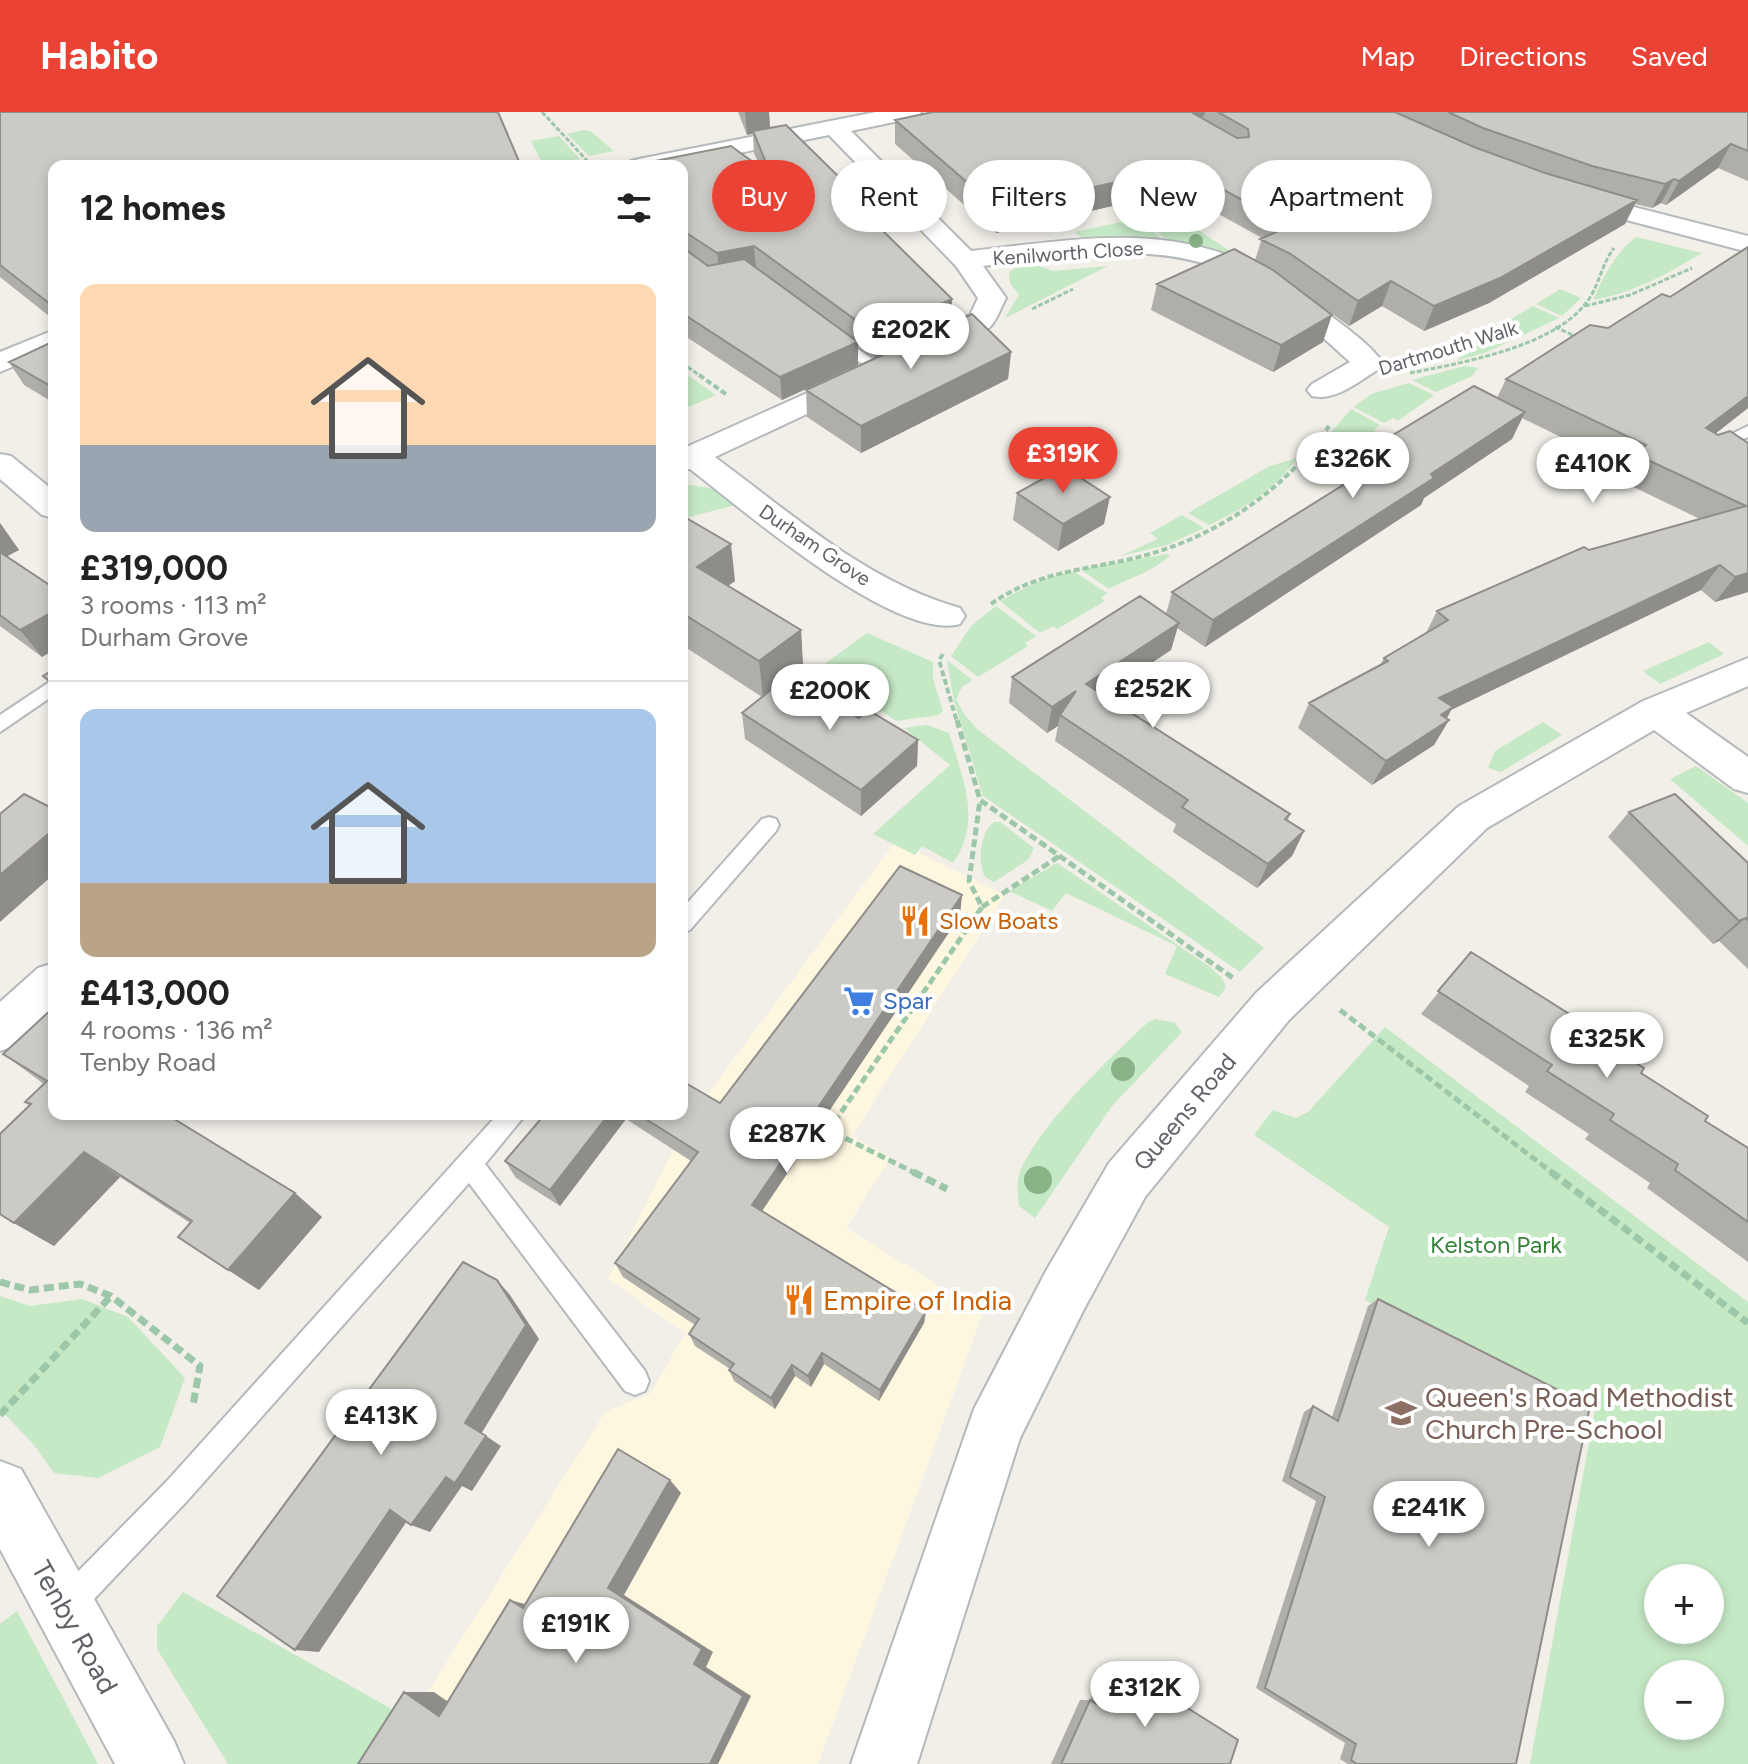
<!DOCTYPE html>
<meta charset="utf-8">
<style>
:root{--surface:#fff;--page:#f2f2f2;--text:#222;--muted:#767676;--line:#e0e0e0;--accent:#ea4335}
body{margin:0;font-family:Figtree,sans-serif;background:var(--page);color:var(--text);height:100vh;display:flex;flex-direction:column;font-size:30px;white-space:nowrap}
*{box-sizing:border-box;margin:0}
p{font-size:26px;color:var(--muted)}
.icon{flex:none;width:44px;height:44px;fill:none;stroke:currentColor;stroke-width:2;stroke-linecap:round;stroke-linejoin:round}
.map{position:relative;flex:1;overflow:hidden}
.sheet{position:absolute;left:48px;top:48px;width:640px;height:960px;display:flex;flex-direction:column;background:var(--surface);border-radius:16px;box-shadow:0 4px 12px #0003}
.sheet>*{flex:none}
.guide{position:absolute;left:712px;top:48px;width:760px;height:72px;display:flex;gap:16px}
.fabs{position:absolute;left:1644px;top:1452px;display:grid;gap:16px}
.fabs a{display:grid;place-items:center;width:80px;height:80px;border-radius:50%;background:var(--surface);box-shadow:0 4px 12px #0003;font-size:40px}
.price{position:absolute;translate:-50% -68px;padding:0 18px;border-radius:28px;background:#fff;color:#222;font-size:26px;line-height:52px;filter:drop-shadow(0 2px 4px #0008)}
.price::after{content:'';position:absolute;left:50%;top:48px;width:24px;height:18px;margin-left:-12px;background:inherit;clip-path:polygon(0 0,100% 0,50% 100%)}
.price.current{background:var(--accent);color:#fff}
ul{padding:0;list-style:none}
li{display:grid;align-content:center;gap:16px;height:424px;padding:0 32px}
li+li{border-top:2px solid var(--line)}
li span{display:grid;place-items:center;height:248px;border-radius:16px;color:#555}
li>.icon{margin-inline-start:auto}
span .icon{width:144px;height:144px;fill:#fffc;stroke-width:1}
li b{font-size:34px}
h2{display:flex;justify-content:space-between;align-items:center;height:96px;padding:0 32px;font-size:34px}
.pill{padding:0 28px;border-radius:36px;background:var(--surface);box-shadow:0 4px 12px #0003;font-size:28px;line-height:72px}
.pill.current{background:var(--accent);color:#fff}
header{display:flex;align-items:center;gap:48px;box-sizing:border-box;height:112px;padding:0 40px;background:var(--accent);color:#fff}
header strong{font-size:38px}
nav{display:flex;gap:44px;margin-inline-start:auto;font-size:28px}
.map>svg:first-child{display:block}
.commercial{fill:#fef7e0}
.green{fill:#c5e8c5;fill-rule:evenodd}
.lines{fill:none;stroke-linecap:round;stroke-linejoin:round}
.service-casing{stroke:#b5b8bc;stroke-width:4}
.minor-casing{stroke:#b5b8bc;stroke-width:4}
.path-far3{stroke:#9cc7a9;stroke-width:3;stroke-dasharray:5 2;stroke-linecap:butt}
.path-far2{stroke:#9cc7a9;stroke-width:4;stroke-dasharray:6 3;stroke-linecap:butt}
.path-far1{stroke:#9cc7a9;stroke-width:5;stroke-dasharray:8 4;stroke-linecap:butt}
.path{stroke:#9cc7a9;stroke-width:7;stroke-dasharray:10 5;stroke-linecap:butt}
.service{fill:#fff;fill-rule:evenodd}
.minor{fill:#fff;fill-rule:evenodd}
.tree{fill:#89b387}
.wall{fill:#afaea9}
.shaded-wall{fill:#8f8d8a}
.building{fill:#cccac5;stroke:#8f8d8a;stroke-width:2}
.labels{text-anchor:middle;stroke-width:8;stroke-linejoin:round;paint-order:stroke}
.far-street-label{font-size:20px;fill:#5f6368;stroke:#fff}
.food-label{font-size:24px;fill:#c56008;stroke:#fff;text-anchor:start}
.shop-label{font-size:24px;fill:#366cbe;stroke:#fff;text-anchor:start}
.street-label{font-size:24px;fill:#5f6368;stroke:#fff}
.park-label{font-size:24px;fill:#348238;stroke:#fff}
.near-food-label{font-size:28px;fill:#c56008;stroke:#fff;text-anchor:start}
.near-education-label{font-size:28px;fill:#785e54;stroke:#fff;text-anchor:start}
.near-street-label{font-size:28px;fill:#5f6368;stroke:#fff}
</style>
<header>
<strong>Habito</strong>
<nav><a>Map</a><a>Directions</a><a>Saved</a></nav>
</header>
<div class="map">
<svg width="1748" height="1652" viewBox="0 0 1748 1652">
<rect width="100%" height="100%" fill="#f1efe8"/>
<path class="commercial" d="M896,729L1005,783L852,1024L891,1046L846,1116L983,1201L818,1652H382L605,1300L651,1281L685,1221L608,1167L689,1007Z"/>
<path class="green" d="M584,18L592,20L614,39L589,44L567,22Z
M559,24L580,47L543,53L531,29Z
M1163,100L1173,101L1234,142C1229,143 1172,130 1166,127C1158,122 1150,112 1142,105Z
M1139,106L1163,128L1083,127L1075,120Z
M1636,125L1702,141C1667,162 1634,181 1593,188C1604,163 1614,143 1636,125Z
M1026,150L1054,159L1108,154L1005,206L1019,183L1010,171L1009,160Z
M1560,177L1581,186L1562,204L1536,192Z
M1533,194L1559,206L1487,240L1456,249L1494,222L1491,219Z
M1465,254L1478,256L1472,264L1436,280L1412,268Z
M682,259L716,283L682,298Z
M1409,271L1434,283L1398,309L1393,306L1384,311L1354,295L1371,282Z
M1351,297L1380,313L1374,318L1378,321L1343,343L1322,331Z
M1297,346C1275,378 1243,397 1209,413L1188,401L1270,354Z
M682,372L717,377L735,393L682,407Z
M1182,403L1204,416L1167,433L1120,444L1158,427L1150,421Z
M1167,442L1170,444C1152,460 1131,465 1109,477L1080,457Z
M1073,459L1107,481L1101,486L1105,489L1057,517L1053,514L1040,521L1000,489L1043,467Z
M996,494L1036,524L1025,531L1028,534L978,565L951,544L971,514Z
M867,521L933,550V567L943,599L939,603L896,609L819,556Z
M1709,530L1724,542L1660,572L1643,559Z
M947,548L972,568L962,575L956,587L964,602L977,617L1264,836L1240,860L983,684L954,589Z
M1543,610L1562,623L1501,660L1488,656L1495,639Z
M927,613L949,621C962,665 983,709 953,751L922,734L915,743L873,722L950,653L904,616Z
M1696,654L1748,691V734L1670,667Z
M994,710H1000L1034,736L1028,748L994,770L985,765C977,750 980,720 994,710Z
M1057,751L1210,855L1222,866L1226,875L1219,885L1165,862L1177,834L1066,781L1052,799L1009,779Z
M1156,907L1175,911L1182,920L1112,994L1035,1106L1019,1094C1018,1084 1016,1072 1019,1063C1036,1015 1111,945 1148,910Z
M1385,915L1748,1190V1652H1530L1595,1298L1365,1188L1389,1115L1254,1023L1273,998L1296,1006L1308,1000ZM1658,1466H1710V1518H1658ZM1658,1562H1710V1614H1658Z
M0,1184L30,1194L82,1187L128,1205L185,1266L160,1335L98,1366L54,1361L34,1333L0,1297Z
M183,1480L406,1605L374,1652H228L157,1537V1514Z
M17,1499L98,1652H0V1512Z"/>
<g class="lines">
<defs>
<path id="service" d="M835,221L884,255V261H874L830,228L828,225Z
M1748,314V325L1713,340L1705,335Z
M54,567V583L0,620V603Z
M769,705L776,707L779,713L776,719L690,818L682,821V797L762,707Z
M498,1002H526L485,1052L645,1259L649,1269L645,1279L635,1283L625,1279L469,1071L187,1389L76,1506L65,1510L54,1506L50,1495L54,1484L167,1369Z"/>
<path id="minor" d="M876,0H921L918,5L851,19L971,139C1112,123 1205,104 1324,199C1344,214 1369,231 1383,251L1379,257C1359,269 1335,290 1312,284L1307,278L1312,272L1350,250C1316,219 1279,185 1237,164C1158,126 1066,144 983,154L1006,186C1001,195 997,208 990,215C975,227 936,247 918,242L914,236L918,230L970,203L978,186L956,154L829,23L675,54H627L631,49L639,47Z
M1571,79L1748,124V140L1562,91L1559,86L1562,81Z
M54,218V237L0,260V240Z
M861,257L871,260L876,266L871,272L715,345C792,402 867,470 960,496L965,504L960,512C895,530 742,397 690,357L682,358V337Z
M0,342L11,344L54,379V406L42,403L0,367Z
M1748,546V574L1686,601L1748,645V681L1734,677L1654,618L1487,716L1289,908L1145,1085L1084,1197L1020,1326L917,1652H851L974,1297L1046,1159L1109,1051L1257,880L1459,694L1643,589Z
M54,851V898L16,933L0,939V890L38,856Z
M0,1349L21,1357L174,1629L184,1652H115L0,1437Z"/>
</defs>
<use href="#service" class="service-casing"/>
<use href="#minor" class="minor-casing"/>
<path class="path-far3" d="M542,0L592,54
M1170,98L1196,83
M1585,194L1630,183L1692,156
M1032,197L1073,177
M1555,215L1579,226
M682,251L702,265
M1410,261C1461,251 1553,235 1586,191C1599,175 1601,153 1614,136"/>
<path class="path-far2" d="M699,263L727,283
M991,492C1036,460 1084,458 1135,446C1213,427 1284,380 1329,314
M943,542L939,548L957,610"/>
<path class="path-far1" d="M957,608L980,688L1233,866
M982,795L1061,743
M1340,898L1554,1062
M917,1062L829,1018L982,795L969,769L980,688"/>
<path class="path" d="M913,1060L947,1077
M1551,1060L1748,1211
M0,1170L30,1178L80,1172L111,1184L200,1254L193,1293
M0,1303L111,1184"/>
<use href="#service" class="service"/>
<use href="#minor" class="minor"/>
</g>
<g class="tree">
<circle cx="1196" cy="129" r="7"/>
<circle cx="1123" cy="957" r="12"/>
<circle cx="1038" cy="1068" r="14"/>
</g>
<path class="wall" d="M0,0L54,54V208L0,165Z
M738,0H769L770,16L886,111V122L952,187L951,210L875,246L858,233V253L782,288L682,222V54L760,55L754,41L753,21L747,23Z
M933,0H1748V69L1718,56L1666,93L1661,91L1652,96L1635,92L1625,112L1489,191L1424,219L1382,194L1349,214L1313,188L1323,230L1273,260L1151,198L1157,172L1255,148L1262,126L1177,79L996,121L895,32V8Z
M1670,185L1748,296L1715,322L1748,331V480L1715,490L1701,478L1451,598L1446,607L1449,608L1434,633L1372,673L1298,616L1309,591L1380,553L1384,546L1426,521L1437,499L1589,438L1700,407L1619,368L1626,357L1522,306L1512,327L1424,386L1421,393L1205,535L1177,516L1171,538L1104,583L1290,702L1288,708L1304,719L1292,744L1257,776L1173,720L1176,712L1055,629L1058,614L1047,621L1009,591L1012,565L1166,502L1172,480L1349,370L1360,343L1497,286L1506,267Z
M54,229V291L24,273L9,250Z
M1011,240L1008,267L861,341L807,305L806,278Z
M1017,381L1104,412L1058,439L1013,408Z
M682,410L735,469L728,474L801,518L803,554L791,564L859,606L918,628L917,654L861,704L745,627L742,601L762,585L682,533Z
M0,411L19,438L7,444L42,545L0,514Z
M54,557V578L43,564Z
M1629,700L1748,751V857L1719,829L1713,832L1608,725Z
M960,804L762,1099L926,1199L924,1211L879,1289L824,1252L811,1275L795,1264L775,1297L734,1269L729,1258L730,1257L695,1234L689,1222L695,1213L623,1165L615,1151L691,1049L626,1007L560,1094L516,1066L505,1049L545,1002H682L720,991Z
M1471,840L1578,915L1705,1009L1748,1036V1150L1647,1076L1650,1071L1585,1027L1589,1022L1525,980L1529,974L1421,902Z
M3,942L175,1007L295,1081L322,1105L259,1178L178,1125L190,1111L120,1065L54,1134L14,1111L29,994L25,990L44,972Z
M1378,1187L1516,1652H1348L1340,1647L1345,1631L1256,1576L1316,1389L1282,1369L1304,1300L1313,1294L1332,1305L1368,1194Z
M1115,1550L1230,1652H1051L1080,1588H1090L1105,1552Z"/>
<path class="shaded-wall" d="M745,0H769L770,18L747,23Z
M1178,0H1205L1204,4L1175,14Z
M1731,32L1718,56L1666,93L1679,69Z
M1182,55L1177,79L996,121L998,97Z
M1674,67L1661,91L1652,96L1665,72Z
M1637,88L1625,112L1489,191L1424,219L1434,194Z
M886,111V134L878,114Z
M754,134L756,157L720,164L717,141Z
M1391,169L1382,194L1349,214L1358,189Z
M952,187L951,210L875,246V222Z
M1332,203L1323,230L1273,260L1281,233Z
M858,230V253L782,288L780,265Z
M1011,240L1008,267L861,341V314Z
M1748,284V296L1689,342L1706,316Z
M1525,300L1512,327L1424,386L1421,393L1205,535L1213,508Z
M1110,385L1104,412L1058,439L1063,412Z
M0,411L19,438L0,448Z
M731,432L735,469L703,491L697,455Z
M1720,453L1701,478L1451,598L1444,612L1449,608L1434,633L1372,673L1386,649L1439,586Z
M1748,461V480L1715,490L1735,465Z
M54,499V538L42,545L20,518Z
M1179,511L1171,538L1081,598L1086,572Z
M801,518L803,554L763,585L759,549Z
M1076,579L1060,603L1058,614L1047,621L1052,595Z
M918,628L917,654L861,704V678Z
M54,717V762L0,810V763Z
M1304,719L1292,744L1257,776L1268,752Z
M962,783L960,804L756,1108L752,1093Z
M1746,806L1719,829L1713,832L1739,809Z
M159,1002H180L171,1012Z
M609,1002H624L626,1007L560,1094L550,1078Z
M84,1040L120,1065L54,1134L14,1111Z
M295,1081L322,1105L259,1178L228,1158Z
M497,1168L510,1183L539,1227L481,1322L465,1311Z
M926,1199L924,1211L879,1289L880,1278Z
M822,1241L824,1252L811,1275L808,1264Z
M792,1253L795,1264L775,1297L771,1286Z
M486,1324L501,1334L472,1379L462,1374L430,1420L411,1413L446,1365Z
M670,1368L681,1381L624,1483L713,1540L706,1555L751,1584L718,1652H710L608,1476Z
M390,1398L409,1406L319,1540L295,1538Z
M510,1488L532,1494L523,1496Z
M404,1580H434L467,1603L439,1604Z"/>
<path class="building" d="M0,0H498L521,54H419L418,52L412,54H54V195L0,153Z
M933,0H1191L1237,26L1249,25L1248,17L1218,0H1395L1474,35L1545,61L1637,88L1500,166L1434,194L1391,169L1358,189L1289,141L1260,127L1290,114L1182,55L998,97L895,8Z
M1448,0H1748V39L1731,32L1679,69L1674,67L1665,72L1592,54L1483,16Z
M786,13L886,111L878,114L952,187L875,222L754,134L717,141L682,118V54H630L731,34L771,63L753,19Z
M682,135L708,154L744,147L858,230L780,265L682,201Z
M1748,135V284L1706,316L1718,323L1730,319L1748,331V461L1735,465L1720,453L1439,586L1453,595L1441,603L1449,608L1386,649L1309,591L1388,549L1384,546L1448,508L1437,499L1584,435L1589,438L1746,394L1635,342L1646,333L1506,267L1590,213L1608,216L1662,182L1670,185Z
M1234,137L1273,158L1332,203L1281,233L1157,172Z
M972,202L1011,240L861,314L806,278Z
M54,229V276L9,250Z
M1474,274L1525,300L1431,362L1434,366L1213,508L1172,480L1367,358L1359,353L1368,348L1360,343Z
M1064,355L1110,385L1063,412L1017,381Z
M688,407L731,432L697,455L801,518L759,549L682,501V410Z
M0,440L54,476V499L20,518L0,503Z
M1140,484L1179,511L1086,572L1290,702L1285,707L1304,719L1268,752L1182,695L1188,688L1060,603L1076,579L1052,595L1012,565Z
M54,557V572L43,564Z
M790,563L859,606L868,598L918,628L861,678L742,601Z
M24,682L54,697V717L0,763V702Z
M1675,682L1748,751V808L1746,806L1739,809L1629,700Z
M900,754L962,783L752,1093L926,1199L880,1278L822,1241L808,1264L792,1253L771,1286L729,1258L734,1252L689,1222L699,1207L615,1151L698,1040L638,1002H682V969L720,991Z
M1471,840L1582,910L1578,915L1644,956L1641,961L1708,1004L1705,1009L1748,1036V1110L1675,1058L1678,1052L1610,1008L1614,1002L1547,959L1552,953L1438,879Z
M54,895V1002H166L295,1081L228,1158L178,1125L192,1109L84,1040L14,1111L0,1102V1022L31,992L25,990L47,969L3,942Z
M545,1002H609L550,1078L505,1049Z
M463,1150L497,1168L526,1213L465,1311L486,1324L455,1371L446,1365L411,1413L390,1398L295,1538L217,1484Z
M1378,1187L1590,1294L1516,1652H1357L1351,1648L1356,1632L1265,1576L1325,1385L1290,1365L1313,1294L1338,1309Z
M618,1337L670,1368L608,1476L702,1537L694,1552L743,1584L710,1652H358L404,1580L439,1604L510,1488L523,1496Z
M1115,1550L1238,1628L1230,1652H1061L1090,1588L1098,1593Z"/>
<defs>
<symbol id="restaurant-bare" viewBox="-9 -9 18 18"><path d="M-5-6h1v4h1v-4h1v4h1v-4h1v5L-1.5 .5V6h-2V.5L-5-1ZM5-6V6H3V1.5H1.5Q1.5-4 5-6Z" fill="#e8710a" stroke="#fff" stroke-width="2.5" paint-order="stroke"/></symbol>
<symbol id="supermarket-bare" viewBox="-9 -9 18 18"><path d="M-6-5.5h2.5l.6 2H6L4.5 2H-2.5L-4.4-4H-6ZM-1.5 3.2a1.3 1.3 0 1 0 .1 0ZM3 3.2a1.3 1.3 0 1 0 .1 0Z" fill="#3f7fe0" stroke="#fff" stroke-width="2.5" paint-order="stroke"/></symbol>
<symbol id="school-bare" viewBox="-9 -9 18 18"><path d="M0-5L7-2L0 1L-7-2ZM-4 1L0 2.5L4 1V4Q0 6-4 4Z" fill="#8d6e63" stroke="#fff" stroke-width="2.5" paint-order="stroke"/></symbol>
</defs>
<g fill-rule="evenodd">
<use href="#restaurant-bare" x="893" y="787" width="44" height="44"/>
<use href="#supermarket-bare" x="837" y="867" width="44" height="44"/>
<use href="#restaurant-bare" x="777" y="1166" width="44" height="44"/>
<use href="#school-bare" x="1379" y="1279" width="44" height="44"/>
</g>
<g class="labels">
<g class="far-street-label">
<text transform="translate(1068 141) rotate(-4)" y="7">Kenilworth Close</text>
<text transform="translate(1448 236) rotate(-17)" y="7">Dartmouth Walk</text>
<text transform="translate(815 433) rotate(34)" y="7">Durham Grove</text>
</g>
<g class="food-label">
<text x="939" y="817">Slow Boats</text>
</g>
<g class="shop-label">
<text x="883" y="897">Spar</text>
</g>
<g class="street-label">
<text transform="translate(1185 1000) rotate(-50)" y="8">Queens Road</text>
</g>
<g class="park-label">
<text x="1496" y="1141">Kelston Park</text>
</g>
<g class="near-food-label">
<text x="823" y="1198">Empire of India</text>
</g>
<g class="near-education-label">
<text x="1425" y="1295">Queen's Road Methodist<tspan x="1425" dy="32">Church Pre-School</tspan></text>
</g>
<g class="near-street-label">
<text transform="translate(75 1515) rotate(61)" y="10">Tenby Road</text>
</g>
</g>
</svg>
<div class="fabs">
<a>+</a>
<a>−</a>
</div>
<b class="price" style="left:911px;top:259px">£202K</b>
<b class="price current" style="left:1063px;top:383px">£319K</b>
<b class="price" style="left:1353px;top:388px">£326K</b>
<b class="price" style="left:1593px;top:393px">£410K</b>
<b class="price" style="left:1153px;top:618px">£252K</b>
<b class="price" style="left:830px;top:620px">£200K</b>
<b class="price" style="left:1607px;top:968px">£325K</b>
<b class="price" style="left:787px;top:1063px">£287K</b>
<b class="price" style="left:381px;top:1345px">£413K</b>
<b class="price" style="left:1429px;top:1437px">£241K</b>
<b class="price" style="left:576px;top:1553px">£191K</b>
<b class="price" style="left:1145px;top:1617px">£312K</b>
<div class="guide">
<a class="pill current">Buy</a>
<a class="pill">Rent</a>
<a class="pill">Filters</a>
<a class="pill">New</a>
<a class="pill">Apartment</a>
</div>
<section class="sheet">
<h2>12 homes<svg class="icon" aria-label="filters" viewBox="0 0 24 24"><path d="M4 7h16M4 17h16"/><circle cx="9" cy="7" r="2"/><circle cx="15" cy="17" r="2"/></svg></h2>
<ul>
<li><span style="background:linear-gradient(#ffd9b3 65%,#9aa5b1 0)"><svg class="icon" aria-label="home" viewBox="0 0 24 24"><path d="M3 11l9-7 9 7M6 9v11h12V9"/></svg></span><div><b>£319,000</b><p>3 rooms · 113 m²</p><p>Durham Grove</p></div></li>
<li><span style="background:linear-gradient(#a9c7e8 70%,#b9a48a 0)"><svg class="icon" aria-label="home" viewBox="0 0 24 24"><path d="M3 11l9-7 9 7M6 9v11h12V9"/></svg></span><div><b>£413,000</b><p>4 rooms · 136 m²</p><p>Tenby Road</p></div></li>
</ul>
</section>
</div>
